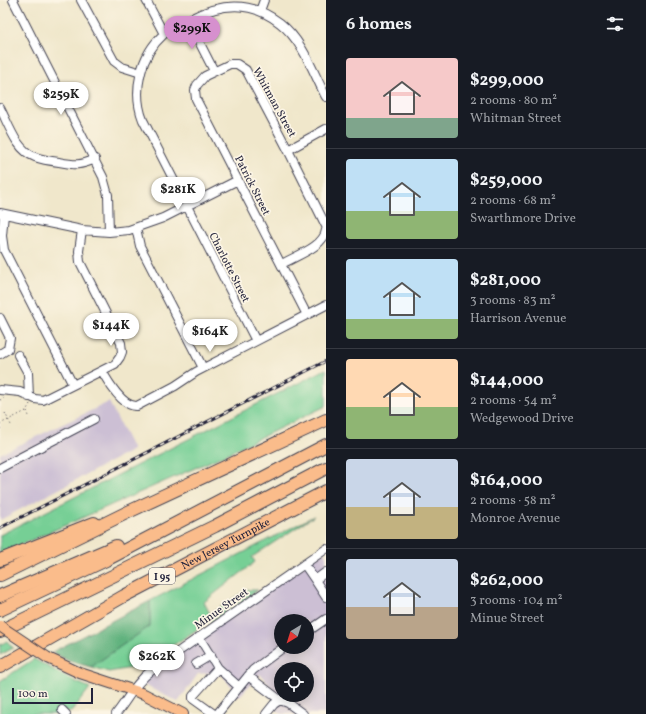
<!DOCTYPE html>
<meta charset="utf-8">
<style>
:root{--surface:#171b24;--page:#20242c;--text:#f1f3f6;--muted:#9ea1a6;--line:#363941;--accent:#d690ce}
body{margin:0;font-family:Vollkorn,serif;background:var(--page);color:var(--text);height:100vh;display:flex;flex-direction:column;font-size:15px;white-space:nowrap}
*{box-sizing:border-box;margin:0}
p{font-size:13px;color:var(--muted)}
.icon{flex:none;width:22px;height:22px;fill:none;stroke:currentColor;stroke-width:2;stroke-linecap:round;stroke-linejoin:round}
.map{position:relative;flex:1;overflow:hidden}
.side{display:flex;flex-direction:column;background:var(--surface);width:320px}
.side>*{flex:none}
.needle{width:26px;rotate:218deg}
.controls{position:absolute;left:274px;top:614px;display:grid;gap:8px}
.controls a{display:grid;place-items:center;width:40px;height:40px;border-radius:50%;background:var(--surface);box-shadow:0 2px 10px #0003;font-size:20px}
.scale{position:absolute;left:12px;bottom:10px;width:81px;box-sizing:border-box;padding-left:4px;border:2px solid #22223b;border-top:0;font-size:11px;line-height:14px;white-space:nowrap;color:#22223b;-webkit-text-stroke:3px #fcf5e5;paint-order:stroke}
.price{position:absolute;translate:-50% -34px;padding:0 9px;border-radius:14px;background:#fff;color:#222;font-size:13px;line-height:26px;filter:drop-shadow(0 1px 2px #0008)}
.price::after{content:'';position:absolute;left:50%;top:24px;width:12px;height:9px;margin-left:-6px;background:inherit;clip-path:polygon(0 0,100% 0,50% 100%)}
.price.active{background:var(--accent);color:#111}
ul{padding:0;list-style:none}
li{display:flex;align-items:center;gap:12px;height:100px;padding:0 20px}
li+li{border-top:1px solid var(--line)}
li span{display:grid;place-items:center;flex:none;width:112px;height:80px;border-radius:4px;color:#555}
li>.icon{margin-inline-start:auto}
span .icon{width:48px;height:48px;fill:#fffc;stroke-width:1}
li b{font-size:17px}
h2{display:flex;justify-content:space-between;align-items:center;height:48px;padding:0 20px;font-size:17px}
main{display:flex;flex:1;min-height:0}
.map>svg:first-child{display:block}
.industrial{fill:#ccbfd4;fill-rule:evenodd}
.green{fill:#76cf95;stroke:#4c7868}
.forest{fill:#60b27e;stroke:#416a5c}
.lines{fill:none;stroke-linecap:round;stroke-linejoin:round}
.minor-casing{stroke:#414051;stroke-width:10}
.major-casing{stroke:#414051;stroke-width:12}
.highway-casing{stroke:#414051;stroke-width:14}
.path{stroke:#414051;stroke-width:1;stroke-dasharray:1 3;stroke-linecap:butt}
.minor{stroke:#fff;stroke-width:8}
.major{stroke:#fabc8b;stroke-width:10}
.highway{stroke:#fabc8b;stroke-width:12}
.rail-casing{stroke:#22223b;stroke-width:3}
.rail{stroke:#fcf5e5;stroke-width:1.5;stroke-dasharray:4.5;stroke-linecap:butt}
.major-bridge-casing{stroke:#414051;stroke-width:12;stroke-linecap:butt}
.major-bridge{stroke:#fabc8b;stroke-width:10}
.labels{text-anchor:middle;stroke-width:3.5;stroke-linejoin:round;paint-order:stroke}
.shield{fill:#fcf5e5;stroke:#63616e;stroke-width:1}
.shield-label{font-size:10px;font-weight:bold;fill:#22223b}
.street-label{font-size:11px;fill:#22223b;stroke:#fcf5e5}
</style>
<main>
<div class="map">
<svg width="326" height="714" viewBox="0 0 326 714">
<rect width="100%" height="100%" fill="#fcf5e5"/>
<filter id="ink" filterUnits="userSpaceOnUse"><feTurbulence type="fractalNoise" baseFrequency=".025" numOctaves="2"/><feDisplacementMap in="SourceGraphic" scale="8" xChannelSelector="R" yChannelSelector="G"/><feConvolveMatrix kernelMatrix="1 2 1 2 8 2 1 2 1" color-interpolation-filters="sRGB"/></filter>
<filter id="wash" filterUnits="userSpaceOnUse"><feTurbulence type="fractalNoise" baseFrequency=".012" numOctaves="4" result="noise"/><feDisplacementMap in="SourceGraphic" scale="16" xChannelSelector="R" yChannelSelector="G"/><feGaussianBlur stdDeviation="0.9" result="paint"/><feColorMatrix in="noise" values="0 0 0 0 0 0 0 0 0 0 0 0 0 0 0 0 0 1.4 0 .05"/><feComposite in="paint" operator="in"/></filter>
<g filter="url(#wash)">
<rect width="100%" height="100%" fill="#f0e7cb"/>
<path class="industrial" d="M109,402L133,450L0,520V454Z
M324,552L326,556V714H282L272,706L279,697L260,674L239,697L220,672L198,674L178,702L136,681ZM281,621H307V647H281ZM281,669H307V695H281Z"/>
<path class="green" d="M326,369V406L220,457L0,554V535Z
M314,516L252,557L255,562L204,602L210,614L246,590H258L141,666L109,672L91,667L150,626V601Z
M7,641L13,648L0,655V645Z
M34,659L72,680L90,688L71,712L60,710L56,714H0V681Z"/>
<path class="forest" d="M150,601V626L91,667L69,661L52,652Z"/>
</g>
<g filter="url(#ink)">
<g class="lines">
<defs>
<path id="minor" d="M13,0L103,177L108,195L109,232
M81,0L114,61L122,67L141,73
M146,0L164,34
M260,11L264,0
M188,20L214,71
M0,108C9,125 16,150 35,157C43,160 51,161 59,162C75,165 80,166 95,159
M288,150L326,129
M0,213L82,230L109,232L129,230L163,218L238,180
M4,214L2,236L4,250L73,385
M136,228L140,246L203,368
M282,264C295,256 324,247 326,230
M307,315L196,99L195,90L197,85L205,76L230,64H237L246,70L288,150L326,226
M0,318L10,338L8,349L0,354
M256,341L143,120C132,92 140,55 164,34C171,28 181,23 190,19C221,3 251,0 280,23C303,41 313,72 326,97
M18,355L28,373L29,397
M102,371C108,382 123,407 137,406L175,386L196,372L326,305
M0,390L20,392L35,399L43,400L115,364L120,357L122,352L121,343L80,262L79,251L82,230
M0,468L94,419
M304,564L315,580L326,572
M315,580L326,597
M307,632L326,619
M199,637L218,668L193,696V699L214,714
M196,664L211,655
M218,668L239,687
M248,676L280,700L288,703L303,714
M62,710L66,714
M116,714C128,699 136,682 152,670L326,549
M215,714L218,713L253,670L284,647
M266,714L274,704L280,700"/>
<path id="major" d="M48,658L80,673L144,694L183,714"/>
<g id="highway">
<path d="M0,560L94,523"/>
<path d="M0,575L126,513L326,420"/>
<path d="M0,596L116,546"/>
<path d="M0,610L106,560L326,445"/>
<path d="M0,631L215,526L326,468"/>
<path id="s1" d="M0,667L124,596L326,491"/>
</g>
</defs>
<use href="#minor" class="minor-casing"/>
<use href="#major" class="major-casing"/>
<use href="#highway" class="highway-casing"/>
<path class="path" d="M0,400L4,398
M27,411L29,416
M5,413L11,425
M0,424L26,411L30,404
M0,428L1,431"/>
<use href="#minor" class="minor"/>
<use href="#major" class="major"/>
<use href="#highway" class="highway"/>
<defs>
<path id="rail" d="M0,528L326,361"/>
</defs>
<use href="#rail" class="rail-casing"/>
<use href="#rail" class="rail"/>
<defs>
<path id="major-bridge" d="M0,626L48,658"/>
</defs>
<use href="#major-bridge" class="major-bridge-casing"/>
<use href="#major-bridge" class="major-bridge"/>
</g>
</g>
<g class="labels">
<rect class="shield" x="149" y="568" width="26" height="16" rx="3"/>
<g class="shield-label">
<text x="162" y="580">I 95</text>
</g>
<g class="street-label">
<text transform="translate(275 102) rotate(61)" y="4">Whitman Street</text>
<text transform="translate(253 185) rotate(63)" y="4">Patrick Street</text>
<text transform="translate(230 267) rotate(63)" y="4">Charlotte Street</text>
<text dy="4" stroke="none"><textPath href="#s1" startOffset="257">New Jersey Turnpike</textPath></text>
<text transform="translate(221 608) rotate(-35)" y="4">Minue Street</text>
</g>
</g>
</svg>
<div class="controls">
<a><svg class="needle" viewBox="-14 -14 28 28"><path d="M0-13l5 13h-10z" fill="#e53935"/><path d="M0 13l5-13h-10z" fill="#9ea1a6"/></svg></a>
<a><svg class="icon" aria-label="locate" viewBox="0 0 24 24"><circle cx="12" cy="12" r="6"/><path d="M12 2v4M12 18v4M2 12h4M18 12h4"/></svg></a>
</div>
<div class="scale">100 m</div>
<b class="price active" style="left:192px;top:50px">$299K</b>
<b class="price" style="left:61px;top:116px">$259K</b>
<b class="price" style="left:178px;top:211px">$281K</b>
<b class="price" style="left:111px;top:347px">$144K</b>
<b class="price" style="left:210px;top:353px">$164K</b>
<b class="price" style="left:157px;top:678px">$262K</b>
</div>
<section class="side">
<h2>6 homes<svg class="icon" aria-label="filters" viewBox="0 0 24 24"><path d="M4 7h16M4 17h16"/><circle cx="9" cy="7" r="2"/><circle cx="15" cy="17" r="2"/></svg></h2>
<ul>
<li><span style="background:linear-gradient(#f6c9c9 75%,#7fa58c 0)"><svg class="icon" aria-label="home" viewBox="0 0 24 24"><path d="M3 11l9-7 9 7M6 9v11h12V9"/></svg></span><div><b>$299,000</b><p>2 rooms · 80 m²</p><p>Whitman Street</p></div></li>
<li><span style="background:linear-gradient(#bfe0f5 65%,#8fb573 0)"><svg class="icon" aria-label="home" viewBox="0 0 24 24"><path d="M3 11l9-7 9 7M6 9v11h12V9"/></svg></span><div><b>$259,000</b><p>2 rooms · 68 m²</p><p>Swarthmore Drive</p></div></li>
<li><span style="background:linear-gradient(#bfe0f5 75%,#8fb573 0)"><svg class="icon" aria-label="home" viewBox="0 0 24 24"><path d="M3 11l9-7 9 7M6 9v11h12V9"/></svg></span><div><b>$281,000</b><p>3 rooms · 83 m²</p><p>Harrison Avenue</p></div></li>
<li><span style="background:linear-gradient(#ffd9b3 60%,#8fb573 0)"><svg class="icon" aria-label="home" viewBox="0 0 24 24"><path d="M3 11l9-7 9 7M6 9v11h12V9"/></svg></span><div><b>$144,000</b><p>2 rooms · 54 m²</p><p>Wedgewood Drive</p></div></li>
<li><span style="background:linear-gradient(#c9d6e8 60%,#c2b280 0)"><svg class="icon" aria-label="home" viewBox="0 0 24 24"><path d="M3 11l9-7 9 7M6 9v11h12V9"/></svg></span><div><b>$164,000</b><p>2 rooms · 58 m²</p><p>Monroe Avenue</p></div></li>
<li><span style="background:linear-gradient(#c9d6e8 60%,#b9a48a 0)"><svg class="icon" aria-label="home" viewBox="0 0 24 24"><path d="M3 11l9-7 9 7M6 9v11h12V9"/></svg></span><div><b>$262,000</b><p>3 rooms · 104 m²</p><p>Minue Street</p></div></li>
</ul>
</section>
</main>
